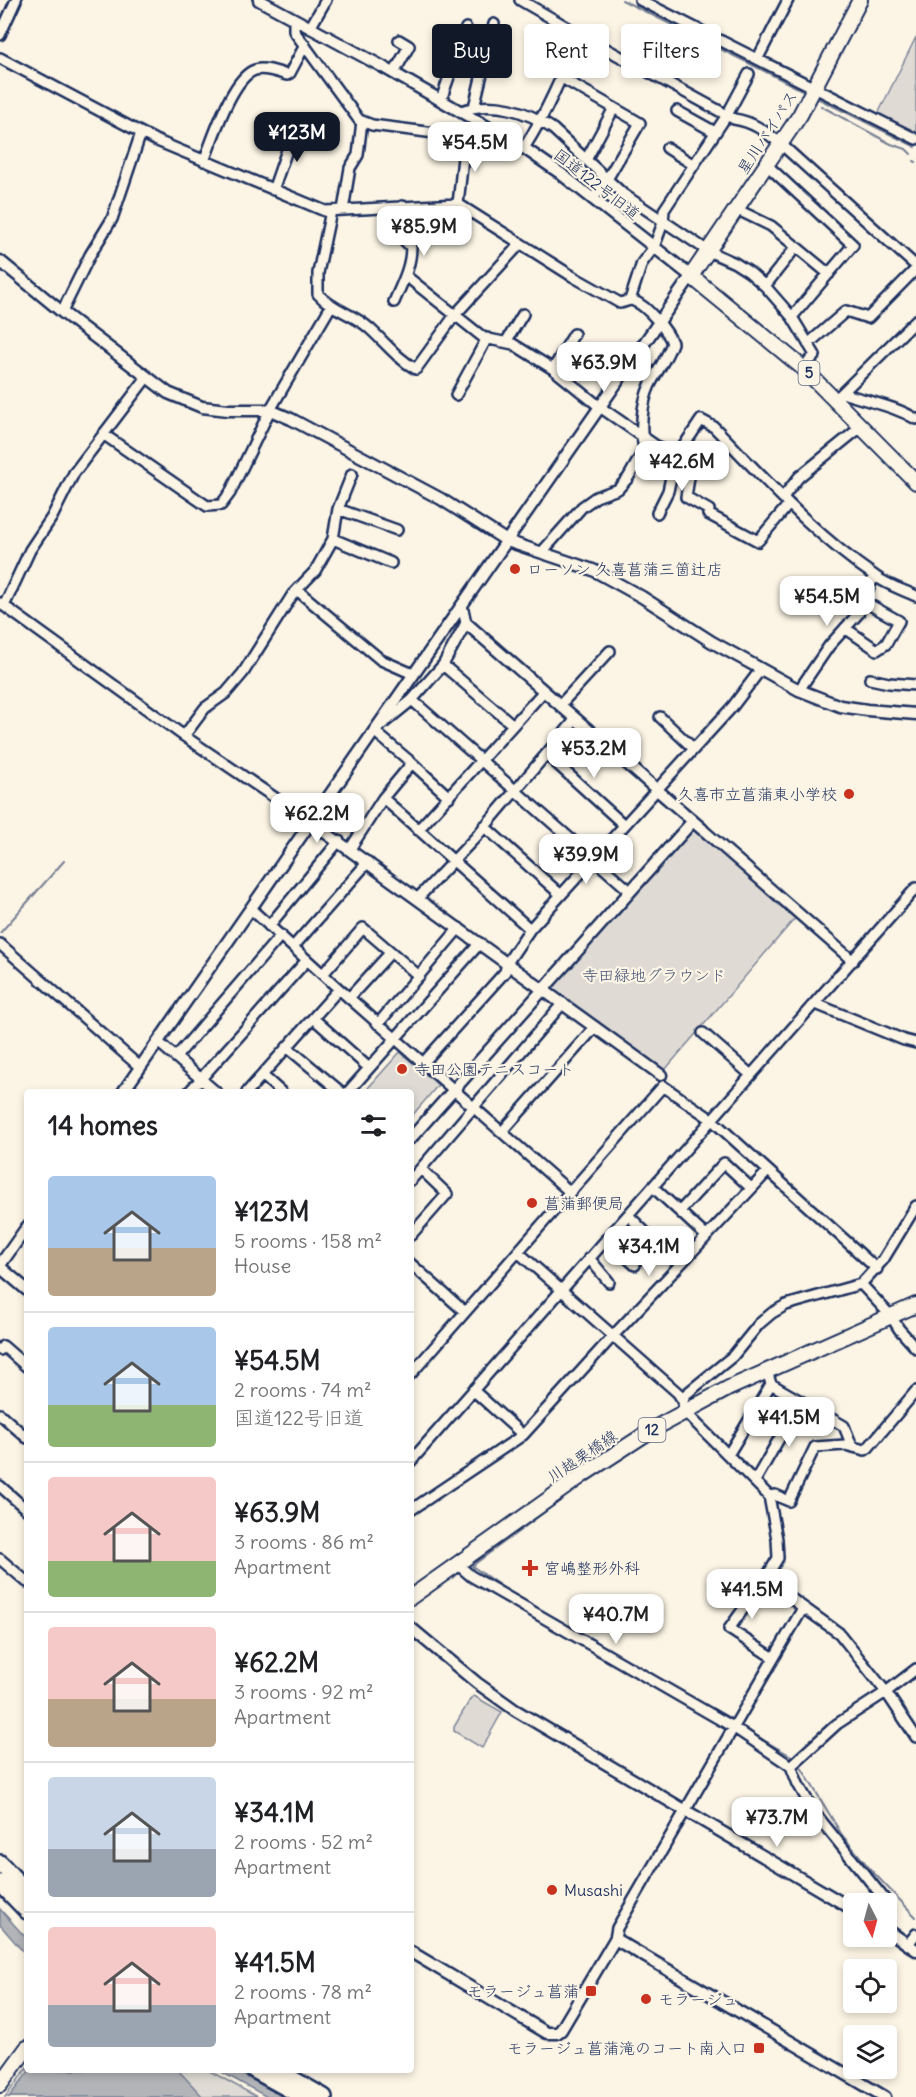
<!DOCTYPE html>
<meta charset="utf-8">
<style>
:root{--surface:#fff;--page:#f6f6f6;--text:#202124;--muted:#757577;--line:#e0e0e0;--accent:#111827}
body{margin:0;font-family:Delius,"Klee One",sans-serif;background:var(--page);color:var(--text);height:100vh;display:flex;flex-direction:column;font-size:22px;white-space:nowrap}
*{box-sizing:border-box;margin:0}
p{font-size:20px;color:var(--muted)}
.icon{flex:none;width:33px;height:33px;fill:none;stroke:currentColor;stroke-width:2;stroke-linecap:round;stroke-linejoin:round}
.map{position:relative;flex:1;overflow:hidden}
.panel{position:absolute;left:24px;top:1089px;width:390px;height:984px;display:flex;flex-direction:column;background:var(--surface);border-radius:6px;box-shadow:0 3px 9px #0003}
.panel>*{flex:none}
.top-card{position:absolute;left:432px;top:24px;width:393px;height:54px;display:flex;gap:12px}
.needle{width:39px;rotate:174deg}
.tools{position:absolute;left:843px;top:1893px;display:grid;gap:12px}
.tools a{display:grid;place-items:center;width:54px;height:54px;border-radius:6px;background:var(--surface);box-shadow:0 3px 9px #0003;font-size:30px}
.price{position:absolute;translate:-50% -51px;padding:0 14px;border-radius:12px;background:#fff;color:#222;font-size:20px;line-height:39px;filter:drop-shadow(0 2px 3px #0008)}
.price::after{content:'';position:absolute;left:50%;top:36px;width:18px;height:14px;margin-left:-9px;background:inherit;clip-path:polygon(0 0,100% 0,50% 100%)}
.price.active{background:var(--accent);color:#fff}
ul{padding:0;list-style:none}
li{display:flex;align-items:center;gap:18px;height:150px;padding:0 24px}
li+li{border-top:2px solid var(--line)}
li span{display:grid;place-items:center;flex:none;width:168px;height:120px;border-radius:6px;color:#555}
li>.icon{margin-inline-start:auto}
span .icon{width:72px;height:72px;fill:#fffc;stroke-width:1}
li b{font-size:26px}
h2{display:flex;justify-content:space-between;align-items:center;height:72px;padding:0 24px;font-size:26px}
.tag{padding:0 21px;border-radius:6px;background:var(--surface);box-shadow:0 3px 9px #0003;font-size:21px;line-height:54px}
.tag.active{background:var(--accent);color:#fff}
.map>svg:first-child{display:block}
.green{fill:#dfdbd4;stroke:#7d8599;stroke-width:1.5}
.water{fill:#b2b4b8;stroke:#767f94;stroke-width:1.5}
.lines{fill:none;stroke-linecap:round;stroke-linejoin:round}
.stream{stroke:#767f94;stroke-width:2}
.minor-casing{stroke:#1b2f5e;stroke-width:14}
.tertiary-casing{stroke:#1b2f5e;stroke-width:15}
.primary-casing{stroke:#1b2f5e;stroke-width:18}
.trunk-casing{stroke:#1b2f5e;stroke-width:20}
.minor{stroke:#fcf5e5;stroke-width:9}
.tertiary{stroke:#fcf5e5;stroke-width:10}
.primary{stroke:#fcf5e5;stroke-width:14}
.trunk{stroke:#fcf5e5;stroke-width:15}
.poi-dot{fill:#c8321e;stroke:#fcf5e5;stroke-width:2}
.labels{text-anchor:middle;stroke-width:4.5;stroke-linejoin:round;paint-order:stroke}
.shield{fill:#fcf5e5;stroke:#5e6a86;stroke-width:1.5}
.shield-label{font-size:15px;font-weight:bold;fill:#1b2f5e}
.street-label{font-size:16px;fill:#1b2f5e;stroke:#fcf5e5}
.poi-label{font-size:16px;fill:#1b2f5e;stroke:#fcf5e5;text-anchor:start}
.park-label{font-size:16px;fill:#425176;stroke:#fcf5e5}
</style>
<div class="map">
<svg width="916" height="2097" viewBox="0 0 916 2097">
<rect width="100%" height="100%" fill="#fcf5e5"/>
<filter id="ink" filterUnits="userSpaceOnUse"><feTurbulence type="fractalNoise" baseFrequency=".0167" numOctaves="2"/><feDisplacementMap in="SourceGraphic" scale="12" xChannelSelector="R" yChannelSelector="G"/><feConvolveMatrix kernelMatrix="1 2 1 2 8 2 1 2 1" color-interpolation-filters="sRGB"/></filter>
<g filter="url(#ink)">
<path class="green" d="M916,37V135L879,117L878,114Z
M693,826L797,916L664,1071L548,988Z
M400,1052L438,1085L411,1117V1092H373L368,1088Z
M474,1696L502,1712L482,1748L454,1731V1727L471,1698Z
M27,2068V2070H208L257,2097H5Z"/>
<path class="water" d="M0,1909L27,1939V1956L0,1925Z
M30,2070H178L203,2097H9Z
M218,2070H234L283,2097H267Z"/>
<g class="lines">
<path class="stream" d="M622,0L802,90
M819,99L916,147
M821,106L891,144L906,149L911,154
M914,161L916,162
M0,933L64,861
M897,1321L916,1313
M853,1341L891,1324
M693,1416L765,1379
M597,1644L519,1599L472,1566L573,1491L674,1425
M742,1728L795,1758
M798,1762L842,1835L871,1870L916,1917"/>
<defs>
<path id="minor" d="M520,0L579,34L734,119C754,122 766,132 781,144L916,266
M640,0L916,139
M294,19V31L359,120L372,125L505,142L509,138
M310,28L326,0
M0,35L16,0
M0,58L155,140L325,211L458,204L572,276L620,303C625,302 630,299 634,301C647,306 668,331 672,343C667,358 657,371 650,385C641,405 640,430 644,450L628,478L618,489L596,497L582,507L542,552
M758,58L788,0
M394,73L409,46L399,40
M562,78L640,123L606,181L593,199
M441,100L466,28
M474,107L494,24
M461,111C493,100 526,110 553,129L623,194L708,251L735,263L749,272L765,286L792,317L815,355L803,368
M677,111L715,132
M524,148C547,112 563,74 579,34
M667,148L694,165
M586,160L614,108
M204,161C213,139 232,77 255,70C265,67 277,72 287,75L290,73L305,45
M767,165L853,245L792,317
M273,190L295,127
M458,204L465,139
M736,209L771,226L829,274
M343,210L350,168L358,155L362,121
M331,211L318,273V294C332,310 354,314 369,328C385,342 396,358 416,369L455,315L520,244
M406,276L484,338L513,344L553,369L600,407L675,459L701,420L714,427C765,479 814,535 875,576C887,585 903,590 916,596
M765,286L796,247
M630,300L642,263L654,247L663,223L664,210L727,115L749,74
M394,302C402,283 411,267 411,247L404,240L402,206
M62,312L90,255L112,219L141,133
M506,342L523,314
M808,344L846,311L868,318L916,269
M553,369L574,334
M843,393C868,402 893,405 916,419
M456,395L487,338
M836,399L916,320
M103,434L207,506L221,505L230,493L270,410L331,306
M783,497L799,477L862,426
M338,509L397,530
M657,513L668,491L675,459L690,471L686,497L709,510L708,514L758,541L789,504
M333,539L391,563
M297,590L381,660L413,674
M0,603L184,736L312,823
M4,606L30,550L52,517L74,473L147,377
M845,628L877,650L886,644L899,621L863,601
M443,665L513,725
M870,679L889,683L916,685
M799,690L829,646L858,614L874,576
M412,700L630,891
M560,705L610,651
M660,717L694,749
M184,736L205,708L226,693L243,673L293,594L315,571L333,539L338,509L352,474
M546,754L624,825
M412,763L449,797
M383,798L412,763L374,731L412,700L443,665L466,623L462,605
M484,826L560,894
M702,829L853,961
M418,830L544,691
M350,849L383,798L530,929
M418,898L476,837L576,719
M252,910L339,989L570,1192
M269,926L339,841
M0,944L140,1067
M293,947L368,862
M323,974L363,928L419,976
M349,998L391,952
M816,1004L904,1040L916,1043
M313,1018L369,1068
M378,1024L459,928
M703,1033L751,1075
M158,1042L216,1092
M287,1047L341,1092
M176,1057L281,935
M423,1063L505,972L507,963L530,929L733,706L761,669
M262,1075L281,1092
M189,1092L307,960
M247,1092L339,989
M348,1092L480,943
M502,1132L595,1027
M411,1180L563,1003
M653,1187L706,1236
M680,1211L724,1163L751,1188
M628,1215L655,1242
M411,1235L447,1194L421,1169
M606,1239L635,1265
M518,1252L678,1393L683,1401L684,1411L769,1496L777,1539L778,1558L767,1576L768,1582L839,1633L886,1692L916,1737
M589,1258L609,1282
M411,1264L465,1312
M861,1284L891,1316L899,1329L916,1348
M0,1350L3,1346L27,1367
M411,1374L663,1086L711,1119L877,1269
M771,1384L844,1426L852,1446
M473,1390L523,1435
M683,1401L685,1395L733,1356L759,1324L772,1313L786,1305L861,1284L883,1260L916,1206
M0,1414L27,1438
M728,1455L771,1384L767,1371
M411,1461L916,888
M755,1481L800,1402
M0,1486L27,1510
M769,1496L775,1495L789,1501L815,1447L845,1445L865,1450L868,1448L916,1391
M411,1510L523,1435L612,1337L768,1171
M0,1559L27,1582
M457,1564L471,1576L733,1727L791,1766L798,1784L814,1812L886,1901V1909
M767,1576L729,1629L774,1658
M791,1766L837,1724L886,1692L916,1669
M615,1939L617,1928L803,1608
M908,1944L916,1934"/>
<path id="tertiary" d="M0,261L62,312L168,393L202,407L228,410H270L291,419L441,499L507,541L593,570L642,597L712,642L799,690L840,706L867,710L916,714
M466,623L702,829
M312,823L661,1075
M123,1092C314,821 500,547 691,276L560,173L524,148L383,67L259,0
M411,1138L692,822
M0,1265L27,1227
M0,1267L27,1290
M411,1628L477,1683L515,1710L854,1910
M886,1929L916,1950
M411,1952L547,2033H557L561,2030L615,1939L885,2097"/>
<path id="primary" d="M860,0L800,115L691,276L803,368L916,482
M411,1597L584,1474L655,1428L729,1388L916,1305
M0,2085L27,2048"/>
<path id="trunk" d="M0,1863L27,1892
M0,1883L27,1911
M254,2070L303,2097
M277,2070L324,2097"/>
</defs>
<use href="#minor" class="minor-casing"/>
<use href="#tertiary" class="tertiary-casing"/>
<use href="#primary" class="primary-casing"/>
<use href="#trunk" class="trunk-casing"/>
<use href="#minor" class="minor"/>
<use href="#tertiary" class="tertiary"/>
<use href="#primary" class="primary"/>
<use href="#trunk" class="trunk"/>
</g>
</g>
<g class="poi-dot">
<circle cx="515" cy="569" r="6"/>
<circle cx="849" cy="794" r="6"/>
<circle cx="402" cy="1069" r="6"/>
<circle cx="532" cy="1203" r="6"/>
<path d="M527 1559h6v6h6v6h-6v6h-6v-6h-6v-6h6z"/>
<circle cx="552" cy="1890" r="6"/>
<rect x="585" y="1985" width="12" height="12" rx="3"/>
<circle cx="646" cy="1999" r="6"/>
<rect x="753" y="2042" width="12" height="12" rx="3"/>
</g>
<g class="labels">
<g class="shield">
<rect x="798.5" y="361" width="21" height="24" rx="4.5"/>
<rect x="638.5" y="1418" width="27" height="24" rx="4.5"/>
</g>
<g class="shield-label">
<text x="809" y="378">5</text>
<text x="652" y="1435">12</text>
</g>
<g class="street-label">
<text transform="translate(767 132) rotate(-57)" y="6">星川バイパス</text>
<text transform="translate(597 184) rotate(38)" y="6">国道122号旧道</text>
<text transform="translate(582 1456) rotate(-34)" y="6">川越栗橋線</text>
</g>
<g class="poi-label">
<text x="527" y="575">ローソン 久喜菖蒲三箇辻店</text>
<text x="837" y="800" text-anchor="end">久喜市立菖蒲東小学校</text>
<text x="414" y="1075">寺田公園テニスコート</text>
<text x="544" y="1209">菖蒲郵便局</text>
<text x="544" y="1574">宮嶋整形外科</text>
<text x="564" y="1896">Musashi</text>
<text x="579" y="1997" text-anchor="end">モラージュ菖蒲</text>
<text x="658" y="2005">モラージュ</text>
<text x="747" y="2054" text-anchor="end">モラージュ菖蒲滝のコート南入口</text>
</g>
<g class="park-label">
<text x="654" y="981">寺田緑地グラウンド</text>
</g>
</g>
</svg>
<div class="tools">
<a><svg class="needle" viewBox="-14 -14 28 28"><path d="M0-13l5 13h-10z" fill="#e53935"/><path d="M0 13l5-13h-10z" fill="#757577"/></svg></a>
<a><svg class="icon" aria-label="locate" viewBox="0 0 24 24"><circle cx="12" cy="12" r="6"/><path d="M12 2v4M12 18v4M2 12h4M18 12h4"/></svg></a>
<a><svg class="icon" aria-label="layers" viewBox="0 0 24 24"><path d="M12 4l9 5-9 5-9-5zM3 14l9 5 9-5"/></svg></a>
</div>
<b class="price active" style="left:297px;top:163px">¥123M</b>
<b class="price" style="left:475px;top:173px">¥54.5M</b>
<b class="price" style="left:424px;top:257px">¥85.9M</b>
<b class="price" style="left:604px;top:393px">¥63.9M</b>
<b class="price" style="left:682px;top:492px">¥42.6M</b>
<b class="price" style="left:827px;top:627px">¥54.5M</b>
<b class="price" style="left:594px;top:779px">¥53.2M</b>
<b class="price" style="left:317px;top:844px">¥62.2M</b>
<b class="price" style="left:586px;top:885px">¥39.9M</b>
<b class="price" style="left:649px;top:1277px">¥34.1M</b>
<b class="price" style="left:789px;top:1448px">¥41.5M</b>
<b class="price" style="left:752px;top:1620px">¥41.5M</b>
<b class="price" style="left:616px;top:1645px">¥40.7M</b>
<b class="price" style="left:777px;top:1848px">¥73.7M</b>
<div class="top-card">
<a class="tag active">Buy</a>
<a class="tag">Rent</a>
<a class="tag">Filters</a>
</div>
<section class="panel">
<h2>14 homes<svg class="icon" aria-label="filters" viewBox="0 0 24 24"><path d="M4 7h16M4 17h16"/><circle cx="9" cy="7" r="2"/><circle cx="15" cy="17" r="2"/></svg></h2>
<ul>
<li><span style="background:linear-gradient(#a9c7e8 60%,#b9a48a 0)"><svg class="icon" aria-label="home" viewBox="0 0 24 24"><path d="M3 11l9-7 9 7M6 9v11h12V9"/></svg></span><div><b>¥123M</b><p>5 rooms · 158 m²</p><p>House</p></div></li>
<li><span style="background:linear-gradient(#a9c7e8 65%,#8fb573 0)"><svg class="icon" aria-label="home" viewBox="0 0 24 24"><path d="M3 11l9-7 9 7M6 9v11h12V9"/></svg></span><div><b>¥54.5M</b><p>2 rooms · 74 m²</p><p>国道122号旧道</p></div></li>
<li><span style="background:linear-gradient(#f6c9c9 70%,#8fb573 0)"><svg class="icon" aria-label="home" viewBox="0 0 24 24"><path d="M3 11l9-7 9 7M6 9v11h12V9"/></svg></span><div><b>¥63.9M</b><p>3 rooms · 86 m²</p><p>Apartment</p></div></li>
<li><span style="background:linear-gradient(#f6c9c9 60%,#b9a48a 0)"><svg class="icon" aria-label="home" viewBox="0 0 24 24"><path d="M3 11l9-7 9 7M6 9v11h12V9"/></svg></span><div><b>¥62.2M</b><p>3 rooms · 92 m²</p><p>Apartment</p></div></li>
<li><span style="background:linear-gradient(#c9d6e8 60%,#9aa5b1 0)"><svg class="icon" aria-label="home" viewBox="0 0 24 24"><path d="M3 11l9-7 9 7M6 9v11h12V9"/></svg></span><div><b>¥34.1M</b><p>2 rooms · 52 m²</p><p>Apartment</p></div></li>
<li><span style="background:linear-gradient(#f6c9c9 65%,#9aa5b1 0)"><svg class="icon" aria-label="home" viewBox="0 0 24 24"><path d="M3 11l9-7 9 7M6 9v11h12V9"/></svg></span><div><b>¥41.5M</b><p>2 rooms · 78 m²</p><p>Apartment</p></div></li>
</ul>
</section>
</div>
